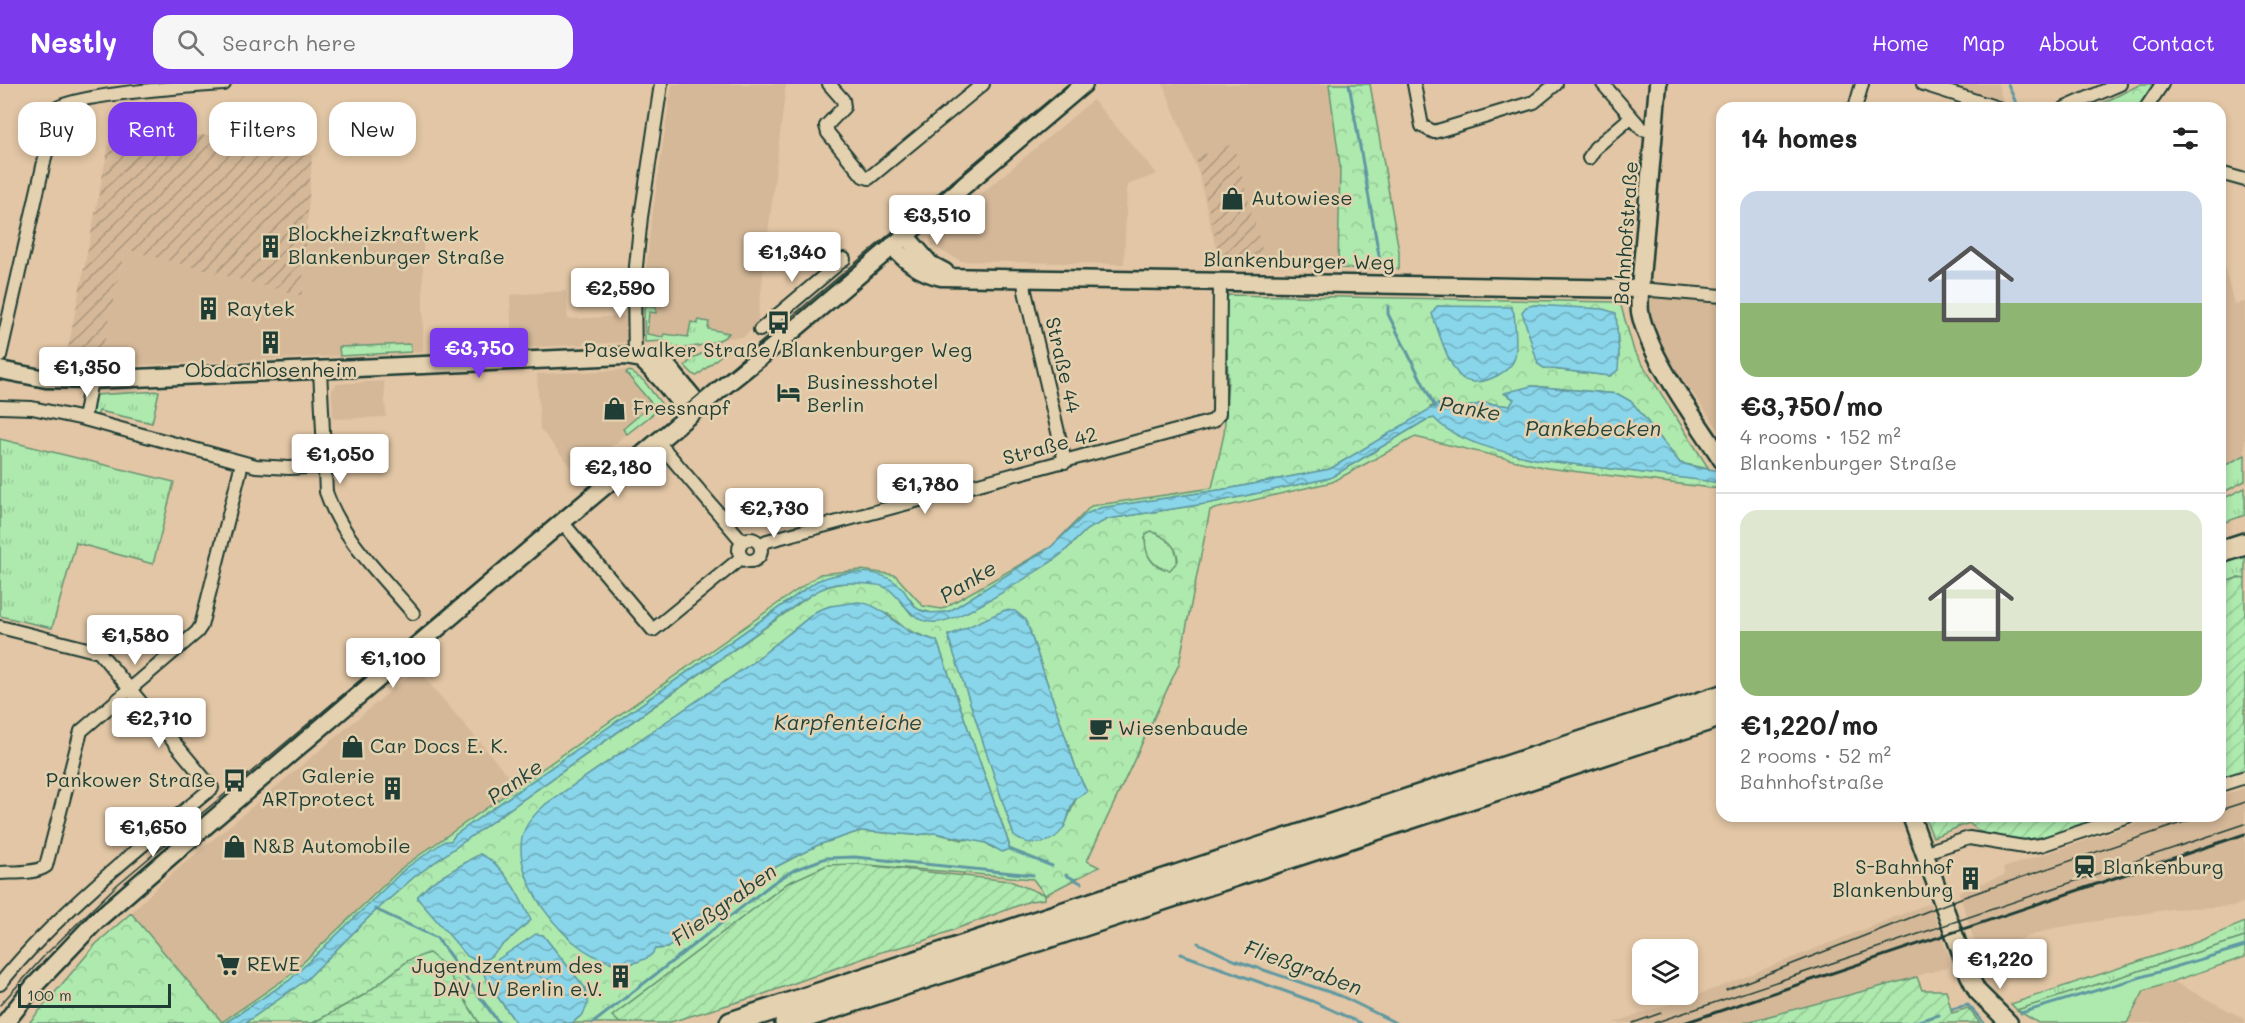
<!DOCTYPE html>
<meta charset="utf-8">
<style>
:root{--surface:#fff;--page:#f6f6f6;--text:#222;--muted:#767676;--line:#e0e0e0;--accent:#7c3aed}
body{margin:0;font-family:Mali,sans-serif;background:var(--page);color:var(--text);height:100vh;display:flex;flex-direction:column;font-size:22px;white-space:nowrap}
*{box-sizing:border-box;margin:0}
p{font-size:20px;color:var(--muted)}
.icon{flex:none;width:33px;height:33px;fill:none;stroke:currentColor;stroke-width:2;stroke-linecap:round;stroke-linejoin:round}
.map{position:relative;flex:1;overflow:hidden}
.details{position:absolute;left:1716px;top:18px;width:510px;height:720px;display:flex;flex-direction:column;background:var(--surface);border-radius:18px;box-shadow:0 3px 9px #0003}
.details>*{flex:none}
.hud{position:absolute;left:18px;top:18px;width:570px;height:54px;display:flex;gap:12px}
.controls{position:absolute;left:1632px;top:855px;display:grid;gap:12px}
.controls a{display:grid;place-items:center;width:66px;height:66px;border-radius:12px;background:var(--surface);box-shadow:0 3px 9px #0003;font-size:30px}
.scale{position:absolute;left:18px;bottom:15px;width:153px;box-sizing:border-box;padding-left:6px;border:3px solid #1f3d34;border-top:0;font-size:16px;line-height:21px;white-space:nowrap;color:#1f3d34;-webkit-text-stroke:4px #e4d1af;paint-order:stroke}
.price{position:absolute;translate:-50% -51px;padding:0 14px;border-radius:6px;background:#fff;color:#222;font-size:20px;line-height:39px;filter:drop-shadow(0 2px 3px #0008)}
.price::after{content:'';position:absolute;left:50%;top:36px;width:18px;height:14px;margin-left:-9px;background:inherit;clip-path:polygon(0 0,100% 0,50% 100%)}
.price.current{background:var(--accent);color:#fff}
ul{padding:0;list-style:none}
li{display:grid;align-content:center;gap:12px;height:318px;padding:0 24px}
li+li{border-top:2px solid var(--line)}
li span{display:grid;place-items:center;height:186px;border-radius:18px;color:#555}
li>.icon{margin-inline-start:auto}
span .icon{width:108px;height:108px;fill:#fffc;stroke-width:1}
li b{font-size:26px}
h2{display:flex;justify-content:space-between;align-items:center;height:72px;padding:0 24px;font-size:26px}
.tag{padding:0 21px;border-radius:18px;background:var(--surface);box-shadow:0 3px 9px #0003;font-size:21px;line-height:54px}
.tag.current{background:var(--accent);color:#fff}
header{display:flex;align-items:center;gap:36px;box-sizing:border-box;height:84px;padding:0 30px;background:var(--accent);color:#fff}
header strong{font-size:28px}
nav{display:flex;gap:33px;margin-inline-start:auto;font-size:21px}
.search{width:420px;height:54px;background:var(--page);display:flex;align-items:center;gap:15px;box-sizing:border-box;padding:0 21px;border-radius:18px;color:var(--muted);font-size:22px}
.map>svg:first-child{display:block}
.built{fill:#d4b898}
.industrial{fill:url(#industrial-furrows)}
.grass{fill:url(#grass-tufts);stroke:#669371;stroke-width:1.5}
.forest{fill:url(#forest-crowns);stroke:#669371;stroke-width:1.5;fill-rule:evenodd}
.wetland{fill:url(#wetland-marsh);stroke:#669371;stroke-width:1.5}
.park{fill:#aee9ae;stroke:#669371;stroke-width:1.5}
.garden{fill:url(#garden-furrows);stroke:#669371;stroke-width:1.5}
.water{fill:url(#water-waves);stroke:#5f98a1;stroke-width:1.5}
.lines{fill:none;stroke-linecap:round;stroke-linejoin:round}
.stream{stroke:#5f98a1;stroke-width:3}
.street-casing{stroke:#1f3d34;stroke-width:16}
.secondary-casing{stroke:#1f3d34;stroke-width:21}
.highway-casing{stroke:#1f3d34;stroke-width:26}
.street{stroke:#e4d1af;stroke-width:12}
.secondary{stroke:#e4d1af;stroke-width:16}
.highway{stroke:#e4d1af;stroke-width:21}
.tram{stroke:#1f3d34;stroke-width:1.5}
.rail{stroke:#1f3d34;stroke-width:3}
.labels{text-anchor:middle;stroke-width:5;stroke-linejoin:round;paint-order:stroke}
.poi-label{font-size:20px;fill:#1f3d34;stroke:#e4d1af;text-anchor:start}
.street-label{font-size:20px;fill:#1f3d34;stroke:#e4d1af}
.water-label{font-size:21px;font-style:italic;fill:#24453d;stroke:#e4d1af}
</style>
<header>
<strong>Nestly</strong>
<div class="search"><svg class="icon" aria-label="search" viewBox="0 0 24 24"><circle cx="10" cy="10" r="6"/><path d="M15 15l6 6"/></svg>Search here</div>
<nav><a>Home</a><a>Map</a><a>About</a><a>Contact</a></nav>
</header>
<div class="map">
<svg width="2245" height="939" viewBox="0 0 2245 939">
<defs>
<pattern id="industrial-furrows" width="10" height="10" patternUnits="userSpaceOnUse" patternTransform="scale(1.5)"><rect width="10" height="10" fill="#d4b898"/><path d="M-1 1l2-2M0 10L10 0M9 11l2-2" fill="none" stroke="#ab977d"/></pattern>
<pattern id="grass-tufts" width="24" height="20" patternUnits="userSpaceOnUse" patternTransform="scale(1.5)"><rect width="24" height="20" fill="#aee9ae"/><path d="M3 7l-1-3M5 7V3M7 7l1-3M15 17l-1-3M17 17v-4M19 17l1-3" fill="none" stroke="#95c996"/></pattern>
<pattern id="forest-crowns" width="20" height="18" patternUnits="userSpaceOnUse" patternTransform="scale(1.5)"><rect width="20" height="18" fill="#aee9ae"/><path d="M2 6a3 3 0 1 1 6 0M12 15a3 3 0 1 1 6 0" fill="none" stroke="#95c996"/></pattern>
<pattern id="wetland-marsh" width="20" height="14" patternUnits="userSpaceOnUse" patternTransform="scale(1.5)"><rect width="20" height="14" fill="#aee9ae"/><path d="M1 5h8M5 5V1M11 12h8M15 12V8" fill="none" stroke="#95c996"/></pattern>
<pattern id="garden-furrows" width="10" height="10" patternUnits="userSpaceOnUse" patternTransform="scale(1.5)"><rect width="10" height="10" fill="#aee9ae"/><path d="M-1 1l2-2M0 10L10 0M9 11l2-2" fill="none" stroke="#95c996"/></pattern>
<pattern id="water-waves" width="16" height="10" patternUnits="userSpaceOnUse" patternTransform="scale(1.5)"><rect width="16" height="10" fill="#89d5e9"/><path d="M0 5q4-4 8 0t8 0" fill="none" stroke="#6faebe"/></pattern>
</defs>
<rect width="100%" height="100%" fill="#e2c6a5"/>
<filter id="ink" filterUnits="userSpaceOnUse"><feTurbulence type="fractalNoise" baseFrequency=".0167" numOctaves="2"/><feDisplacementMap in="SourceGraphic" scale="12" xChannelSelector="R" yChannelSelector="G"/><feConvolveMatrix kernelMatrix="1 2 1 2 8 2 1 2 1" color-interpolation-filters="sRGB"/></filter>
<g filter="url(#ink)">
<path class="built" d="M672,0H786L757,242L743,253L645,258L644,202L651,139Z
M1163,0H1329L1340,82L1338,184L1220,181L1198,87Z
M1943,0H1998L2003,18Z
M1093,16L1157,90L1127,101L1124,180L961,177L931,161L930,153Z
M423,150V268L99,283L125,165L302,212L306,157Z
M2220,166L2234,220L2245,218V371L2220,384Z
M566,207L568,235L629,232V258L512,264L510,211Z
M1660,210L1722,218V350L1662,267L1653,246L1649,224L1651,215Z
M626,286L633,289L661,321L578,391L540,345L537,290Z
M384,297L386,333L333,335L332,306L337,300Z
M417,585L517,702L404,782L289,892L222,939L131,829L161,799Z
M2245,704V818L2235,822L2171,825L2054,844L1978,869L1959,808L2005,791L2003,784L2159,732H2220V712Z
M1930,819L1949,874V883L1743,939H1613L1717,904Z
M2172,897L2245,935V939H2127L2144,907Z"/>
<path class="industrial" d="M279,48L275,65L312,71L302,212L125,165L99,283L64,284L110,55Z
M1233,60L1265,176L1221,178L1196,73Z"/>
<path class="grass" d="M644,222L656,224V229L649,228L647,250L663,253L664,250L688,253L691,238L698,240V236L709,238L708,245L729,249C722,260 686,264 672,266L664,257L645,258Z
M410,260L411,268L340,272L339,263Z
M733,261L697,292L694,291L685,282C697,267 716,266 733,261Z
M630,287L644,297L663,322L627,350L623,345L652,320L626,289Z
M159,307L152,339L99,327L97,333L90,334L94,311Z
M0,355L174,398L153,480L76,459L52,544L0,532Z
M2245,371V397L2220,410V384Z
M2245,404V431L2220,440V416Z
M2245,464V495L2237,494L2220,500V473Z
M2245,838V853L2017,926L2011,920L2197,858Z"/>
<path class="forest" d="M1329,0H1370L1399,167V185L1338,184L1340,82Z
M2141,0H2154L2138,24H2093Z
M1229,211L1615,218L1621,222L1634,267L1709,385L1680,379L1632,318L1618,310L1532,302L1505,310L1514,315L1510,322L1484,319L1443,329L1439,320L1430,323L1431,325L1330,385L1232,404L1100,424L1051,463L950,527L936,530L917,525C893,487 857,482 817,497L455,751L451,757L445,758L406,784L290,896L225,939H29L96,860L131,829L222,938L289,892L404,782L820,490L861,486L895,491L923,522L942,525L1051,463L1091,422L1212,404L1224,350L1228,296L1225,216ZM1619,270L1617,286L1610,292L1544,284L1538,280Z
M1434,334L1458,352L1510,369L1540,376L1717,398L1721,405L1547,384L1415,353L1332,398L1210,426L1179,580L1087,777L1099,783L1045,811L1033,795L856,780L827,782L788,799L621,925L627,939H572L583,930L585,904L543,851L488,899L516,939H479L443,880L409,876L364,911L313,939H245L306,896L370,832L414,793L818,506C838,498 872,493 891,506C899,512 905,523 912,531L967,528L1051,478L1064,468L1086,446L1108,435L1211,419L1330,394L1426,336ZM1157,449C1167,457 1178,463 1178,477L1158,483C1147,474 1147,468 1145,454ZM830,522L888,530L907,546L937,557L1009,760V765L993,764L986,759L972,755L962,756L935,749L915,751L860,747L818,761L770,786L667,864L655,865L619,880L591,869L566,851L541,821L525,789V745L546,720L752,579L817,527ZM1026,536L1077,687L1086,708L1076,715L1064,743L1048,757L1020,756L1014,751L948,551ZM480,770L513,802L531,836L471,874L418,815V812L431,799Z"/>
<path class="wetland" d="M429,869L443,880L479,939H313L364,911L409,876Z"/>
<path class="park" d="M1151,447C1165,453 1179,462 1177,478L1170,486C1151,484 1143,468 1146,450Z
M2245,853V873L2144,907L2127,939H2038L2017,926Z"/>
<path class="garden" d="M2237,494L2245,495V686L2220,694V500Z
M1922,732H2106C2069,744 2028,765 1988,752C1982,750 1975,744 1969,739L1933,753L1925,734Z
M856,780L1010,797L1045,811V815L1030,817L924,857L881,868L761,911L667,939H620L612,932L788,799L827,781Z
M1917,893L1922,906H1946L1952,929L1968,924L1980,939H1743Z"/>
<path class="water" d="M1534,221L1603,225L1616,229L1619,270L1618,286L1610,292L1544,284L1538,280L1522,228L1526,223Z
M1437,222L1511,223L1514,229C1515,240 1518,267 1514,276C1508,291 1475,305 1462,294C1448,282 1439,248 1432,230Z
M1532,302L1618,310L1632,318L1680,379L1700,384L1722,387V399L1540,376C1508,369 1456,359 1434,334L1426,336L1330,394L1211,419L1108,435L1086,446L1064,468L1051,478C1025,494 964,536 937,538C914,540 907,522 893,509C886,501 878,501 868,500C838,497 828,499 803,516L414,793L370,832L306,896L245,939H225L290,896L406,784L445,757H451L455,751L817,497C842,487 880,482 901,503C907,509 911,521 918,525C927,531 940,529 950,527L1051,463L1086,430L1100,424L1232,404L1330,385L1438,320L1443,328L1484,319L1510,322L1514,315L1504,309Z
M858,518C882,521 889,536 909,547C918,552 928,553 937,557L1009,760V765L1002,768L986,759L935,749L915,751L860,747L818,761L770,786L667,864L655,865C652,873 645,875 637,878C584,896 502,794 525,745C529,735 538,727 546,720L752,579L817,527L830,522Z
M1005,526L1015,527L1026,536L1077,687L1087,708C1083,710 1078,712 1075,716C1069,723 1069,735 1064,743C1054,761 1030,764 1014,752L948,552Z
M480,770C504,780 520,813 531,836L486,876H476L467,872L418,815V812L431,799Z
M536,850L543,851L585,904L588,920L583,930L572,939H516L488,899L482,886Z"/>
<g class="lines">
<path class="stream" d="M1349,0L1380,177
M2008,0L2018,24
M1388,222V230L1435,323
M1009,765L1052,782
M1066,791L1081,799
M375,825L437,854L499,939
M1198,859L1234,876L1341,912L1396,939
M1181,870L1312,917L1361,939
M1952,925L1968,921L1984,939
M2021,929L2245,862
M593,939L773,799L794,786L826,774L855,773L1033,791
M1912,939L1939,931"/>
<defs>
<path id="street" d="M829,0L843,16L844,23L826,42L828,49L863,92L869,94L983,0
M1414,0L1422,42L1434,48L1534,18L1556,0
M1603,0L1642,45L1653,47
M1923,0L1998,24
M1855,24L1862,0
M2065,24L2120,0
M2146,24L2162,0
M1589,74L1595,64L1630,34
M2220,89L2245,96
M1024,193L1025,207L1065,378
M1640,205L1722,212
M760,246L844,175
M0,272L56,25C73,10 196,2 224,0
M635,274L634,202L641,133L661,0
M320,286L326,408C342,455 381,491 413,529
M0,323L32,324L84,335L256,382L289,384L324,382
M84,335L91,296
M658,358L742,457
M562,438L653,546L741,474
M739 466a11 11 0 1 1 22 0a11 11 0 1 1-22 0Z
M760,461L767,457L1213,337L1219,330L1220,197
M0,543L99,568L212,704C141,762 57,829 0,900
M2220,701L2245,693
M1926,768L1969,754L2024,763L2041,761L2128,732
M0,789C14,788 35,790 46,782L81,647L197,548L201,542L242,379"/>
<path id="secondary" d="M1658,0L1640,205C1640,212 1639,220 1640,228C1649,274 1696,335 1722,376
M905,151L930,180L945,188
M892,162C907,178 919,188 941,193L1640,205
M642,276L660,294L690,331
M0,286L46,295L91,296L625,272L655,277L667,282L700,322
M1911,732L1969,891L1977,907L2009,939
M5,939L34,902L96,837L181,763L562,438L718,307L788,251L1084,0"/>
<path id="highway" d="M2220,468L2245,460
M731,939L1722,612
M786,939L1722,631"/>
</defs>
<use href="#street" class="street-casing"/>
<use href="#secondary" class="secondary-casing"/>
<use href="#highway" class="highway-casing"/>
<use href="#street" class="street"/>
<use href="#secondary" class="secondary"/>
<use href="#highway" class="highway"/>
<path class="tram" d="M2220,726L2245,718
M1726,906L1961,814L2202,732
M0,921L45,871L118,800L1068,0
M1633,939L1661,929
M1654,939L2245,740"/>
<path class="rail" d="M1684,939L2245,750"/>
</g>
</g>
<defs>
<symbol id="shop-bare" viewBox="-9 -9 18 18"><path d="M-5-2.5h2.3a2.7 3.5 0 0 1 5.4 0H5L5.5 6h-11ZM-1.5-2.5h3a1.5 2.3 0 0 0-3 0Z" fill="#1f3d34" stroke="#e4d1af" stroke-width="2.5" paint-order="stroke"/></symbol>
<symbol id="building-bare" viewBox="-9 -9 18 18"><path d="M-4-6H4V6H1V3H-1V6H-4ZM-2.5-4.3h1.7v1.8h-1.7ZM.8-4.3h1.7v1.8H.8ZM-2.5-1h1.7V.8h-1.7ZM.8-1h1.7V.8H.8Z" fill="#1f3d34" stroke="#e4d1af" stroke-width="2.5" paint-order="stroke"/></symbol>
<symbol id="bus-bare" viewBox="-9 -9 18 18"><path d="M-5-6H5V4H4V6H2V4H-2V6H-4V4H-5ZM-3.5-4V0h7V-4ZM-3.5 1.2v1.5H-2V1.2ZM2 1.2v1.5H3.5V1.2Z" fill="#1f3d34" stroke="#e4d1af" stroke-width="2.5" paint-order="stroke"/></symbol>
<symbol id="hotel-bare" viewBox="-9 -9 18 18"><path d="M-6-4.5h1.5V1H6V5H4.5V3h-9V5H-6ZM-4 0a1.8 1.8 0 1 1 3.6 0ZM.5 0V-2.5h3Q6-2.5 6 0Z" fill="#1f3d34" stroke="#e4d1af" stroke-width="2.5" paint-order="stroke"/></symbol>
<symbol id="cafe-bare" viewBox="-9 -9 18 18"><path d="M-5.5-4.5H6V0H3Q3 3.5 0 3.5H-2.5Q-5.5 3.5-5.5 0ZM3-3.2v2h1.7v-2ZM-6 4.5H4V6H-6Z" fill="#1f3d34" stroke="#e4d1af" stroke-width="2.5" paint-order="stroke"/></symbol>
<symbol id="station-bare" viewBox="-9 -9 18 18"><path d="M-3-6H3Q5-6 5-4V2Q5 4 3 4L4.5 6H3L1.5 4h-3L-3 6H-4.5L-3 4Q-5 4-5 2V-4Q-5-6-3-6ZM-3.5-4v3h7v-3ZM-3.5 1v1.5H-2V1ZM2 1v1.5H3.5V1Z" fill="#1f3d34" stroke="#e4d1af" stroke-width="2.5" paint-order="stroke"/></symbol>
<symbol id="supermarket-bare" viewBox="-9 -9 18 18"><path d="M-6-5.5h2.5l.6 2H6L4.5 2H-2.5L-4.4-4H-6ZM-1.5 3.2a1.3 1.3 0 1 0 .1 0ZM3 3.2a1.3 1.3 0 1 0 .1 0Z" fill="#1f3d34" stroke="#e4d1af" stroke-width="2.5" paint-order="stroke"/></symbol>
</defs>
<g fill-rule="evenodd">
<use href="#shop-bare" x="1216" y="98" width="33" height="33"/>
<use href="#building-bare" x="254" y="146" width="33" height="33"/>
<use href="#building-bare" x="192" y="208" width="33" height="33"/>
<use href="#bus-bare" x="762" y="222" width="33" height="33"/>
<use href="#building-bare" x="254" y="242" width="33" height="33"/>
<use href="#hotel-bare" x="772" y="292" width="33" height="33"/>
<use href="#shop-bare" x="598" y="308" width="33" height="33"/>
<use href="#cafe-bare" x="1084" y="628" width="33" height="33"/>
<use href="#shop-bare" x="336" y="646" width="33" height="33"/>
<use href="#bus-bare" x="218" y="680" width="33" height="33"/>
<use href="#building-bare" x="376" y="688" width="33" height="33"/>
<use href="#shop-bare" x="218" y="746" width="33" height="33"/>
<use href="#station-bare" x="2068" y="766" width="33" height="33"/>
<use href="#building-bare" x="1954" y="778" width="33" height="33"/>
<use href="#supermarket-bare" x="212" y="864" width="33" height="33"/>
<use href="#building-bare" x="604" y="876" width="33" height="33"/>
</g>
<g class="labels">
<g class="poi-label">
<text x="1251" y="121">Autowiese</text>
<text x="288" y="157">Blockheizkraftwerk<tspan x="288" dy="23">Blankenburger Straße</tspan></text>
<text x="227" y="232">Raytek</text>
<text x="778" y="273" text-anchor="middle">Pasewalker Straße/Blankenburger Weg</text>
<text x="271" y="293" text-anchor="middle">Obdachlosenheim</text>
<text x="807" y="305">Businesshotel<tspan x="807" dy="23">Berlin</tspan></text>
<text x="633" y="331">Fressnapf</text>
<text x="1118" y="651">Wiesenbaude</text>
<text x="370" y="669">Car Docs E. K.</text>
<text x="375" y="699" text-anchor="end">Galerie<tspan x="375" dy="23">ARTprotect</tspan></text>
<text x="216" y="703" text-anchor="end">Pankower Straße</text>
<text x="253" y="769">N&amp;B Automobile</text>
<text x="1953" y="790" text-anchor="end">S-Bahnhof<tspan x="1953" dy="23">Blankenburg</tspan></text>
<text x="2103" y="790">Blankenburg</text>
<text x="247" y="887">REWE</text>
<text x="603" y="889" text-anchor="end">Jugendzentrum des<tspan x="603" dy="23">DAV LV Berlin e.V.</tspan></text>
</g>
<g class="street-label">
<text transform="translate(1626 149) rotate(-86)" y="7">Bahnhofstraße</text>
<text transform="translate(1299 177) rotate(1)" y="7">Blankenburger Weg</text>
<text transform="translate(1063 281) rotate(77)" y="7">Straße 44</text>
<text transform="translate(1050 362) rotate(-15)" y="7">Straße 42</text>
</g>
<g class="water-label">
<text transform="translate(1470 325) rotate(10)" y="7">Panke</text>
<text x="1593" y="352">Pankebecken</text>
<text transform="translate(968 498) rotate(-31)" y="7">Panke</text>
<text x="848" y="646">Karpfenteiche</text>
<text transform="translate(515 698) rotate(-35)" y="7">Panke</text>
<text transform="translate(724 821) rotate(-36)" y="7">Fließgraben</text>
<text transform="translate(1303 884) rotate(20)" y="7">Fließgraben</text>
</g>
</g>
</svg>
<div class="controls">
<a><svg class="icon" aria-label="layers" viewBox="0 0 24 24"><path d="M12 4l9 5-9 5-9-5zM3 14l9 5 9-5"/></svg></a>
</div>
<div class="scale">100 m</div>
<b class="price" style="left:937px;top:162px">€3,510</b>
<b class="price" style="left:792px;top:199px">€1,340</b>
<b class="price" style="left:620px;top:235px">€2,590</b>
<b class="price current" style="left:479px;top:295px">€3,750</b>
<b class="price" style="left:87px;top:314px">€1,350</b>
<b class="price" style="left:340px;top:401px">€1,050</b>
<b class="price" style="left:618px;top:414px">€2,180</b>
<b class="price" style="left:925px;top:431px">€1,780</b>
<b class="price" style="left:774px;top:455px">€2,730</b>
<b class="price" style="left:135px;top:582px">€1,580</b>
<b class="price" style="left:393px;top:605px">€1,100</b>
<b class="price" style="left:159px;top:665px">€2,710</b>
<b class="price" style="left:153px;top:774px">€1,650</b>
<b class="price" style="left:2000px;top:906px">€1,220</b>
<div class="hud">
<a class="tag">Buy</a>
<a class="tag current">Rent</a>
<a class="tag">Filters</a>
<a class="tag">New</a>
</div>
<section class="details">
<h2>14 homes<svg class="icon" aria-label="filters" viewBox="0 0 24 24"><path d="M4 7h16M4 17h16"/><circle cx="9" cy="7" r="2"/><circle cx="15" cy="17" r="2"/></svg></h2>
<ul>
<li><span style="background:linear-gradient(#c9d6e8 60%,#8fb573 0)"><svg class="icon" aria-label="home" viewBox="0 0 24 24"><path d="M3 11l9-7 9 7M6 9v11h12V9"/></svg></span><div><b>€3,750/mo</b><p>4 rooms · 152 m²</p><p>Blankenburger Straße</p></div></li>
<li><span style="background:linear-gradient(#dfe7d0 65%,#8fb573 0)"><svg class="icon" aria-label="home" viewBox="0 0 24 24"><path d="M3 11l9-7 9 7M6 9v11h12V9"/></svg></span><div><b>€1,220/mo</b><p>2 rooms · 52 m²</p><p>Bahnhofstraße</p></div></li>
</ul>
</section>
</div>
